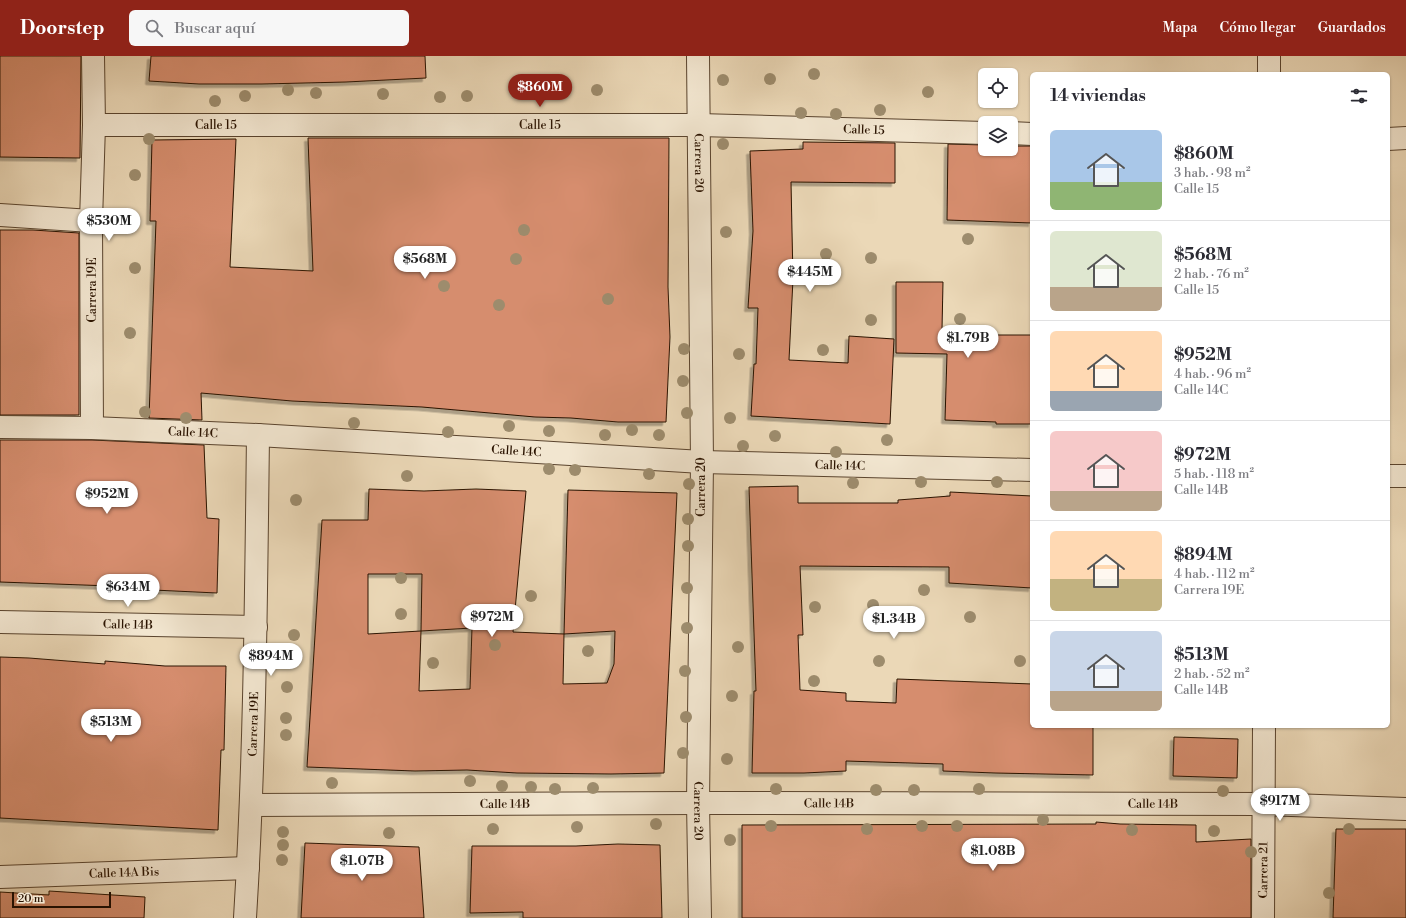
<!DOCTYPE html>
<html lang="es">
<meta charset="utf-8">
<style>
:root{--surface:#fff;--page:#f7f7f7;--text:#2b2b33;--muted:#7c7c81;--line:#e1e1e2;--accent:#8f2418}
body{margin:0;font-family:"Libre Bodoni",serif;background:var(--page);color:var(--text);height:100vh;display:flex;flex-direction:column;font-size:15px;white-space:nowrap}
*{box-sizing:border-box;margin:0}
p{font-size:13px;color:var(--muted)}
.icon{flex:none;width:22px;height:22px;fill:none;stroke:currentColor;stroke-width:2;stroke-linecap:round;stroke-linejoin:round}
.map{position:relative;flex:1;overflow:hidden}
.sheet{position:absolute;left:1030px;top:16px;width:360px;height:656px;display:flex;flex-direction:column;background:var(--surface);border-radius:6px;box-shadow:0 1px 3px #0004}
.sheet>*{flex:none}
.buttons{position:absolute;left:978px;top:12px;display:grid;gap:8px}
.buttons a{display:grid;place-items:center;width:40px;height:40px;border-radius:6px;background:var(--surface);box-shadow:0 1px 3px #0004;font-size:20px}
.scale{position:absolute;left:12px;bottom:10px;width:99px;box-sizing:border-box;padding-left:4px;border:2px solid #2a1301;border-top:0;font-size:11px;line-height:14px;white-space:nowrap;color:#2a1301;-webkit-text-stroke:3px #f2e6d0;paint-order:stroke}
.price{position:absolute;translate:-50% -34px;padding:0 9px;border-radius:14px;background:#fff;color:#222;font-size:13px;line-height:26px;filter:drop-shadow(0 1px 2px #0008)}
.price::after{content:'';position:absolute;left:50%;top:24px;width:12px;height:9px;margin-left:-6px;background:inherit;clip-path:polygon(0 0,100% 0,50% 100%)}
.price.on{background:var(--accent);color:#fff}
ul{padding:0;list-style:none}
li{display:flex;align-items:center;gap:12px;height:100px;padding:0 20px}
li+li{border-top:1px solid var(--line)}
li span{display:grid;place-items:center;flex:none;width:112px;height:80px;border-radius:6px;color:#555}
li>.icon{margin-inline-start:auto}
span .icon{width:48px;height:48px;fill:#fffc;stroke-width:1}
li b{font-size:17px}
h2{display:flex;justify-content:space-between;align-items:center;height:48px;padding:0 20px;font-size:17px}
header{display:flex;align-items:center;gap:24px;box-sizing:border-box;height:56px;padding:0 20px;background:var(--accent);color:#fff}
header strong{font-size:19px}
nav{display:flex;gap:22px;margin-inline-start:auto;font-size:14px}
.search{width:280px;height:36px;background:var(--page);display:flex;align-items:center;gap:10px;box-sizing:border-box;padding:0 14px;border-radius:6px;color:var(--muted);font-size:15px}
.map>svg:first-child{display:block}
.building{fill:#d68d6e;stroke:#2a1301;fill-rule:evenodd;filter:url(#shadow)}
.lines{fill:none;stroke-linecap:round;stroke-linejoin:round}
.minor-casing{stroke:#5a442e;stroke-width:24}
.minor{stroke:#f2e6d0;stroke-width:22}
.tree{fill:#9d8c6d}
.labels{text-anchor:middle;stroke-width:3;stroke-linejoin:round;paint-order:stroke}
.street-label{font-size:12px;fill:#2a1301;stroke:#f2e6d0}
</style>
<header>
<strong>Doorstep</strong>
<div class="search"><svg class="icon" aria-label="search" viewBox="0 0 24 24"><circle cx="10" cy="10" r="6"/><path d="M15 15l6 6"/></svg>Buscar aquí</div>
<nav><a>Mapa</a><a>Cómo llegar</a><a>Guardados</a></nav>
</header>
<div class="map">
<svg width="1406" height="862" viewBox="0 0 1406 862">
<defs>
<filter id="shadow"><feDropShadow dx="-3.5" dy="3.5" stdDeviation="0" flood-color="#0004"/></filter>
</defs>
<rect width="100%" height="100%" fill="#ebd8b7"/>
<filter id="stains"><feTurbulence type="fractalNoise" baseFrequency=".005" numOctaves="4"/><feColorMatrix values="0 0 0 0 .2 0 0 0 0 .09 0 0 0 0 .02 0 0 0 .5 -.17"/></filter>
<radialGradient id="worn" r=".72"><stop offset=".6" stop-color="#630" stop-opacity="0"/><stop offset="1" stop-color="#630" stop-opacity=".3"/></radialGradient>
<path class="building" d="M0,0H81L80,102L0,101Z
M151,0H425L426,22L346,26L262,28H199L149,25Z
M308,82H669L668,231L670,281L666,366H618L571,362L535,361L422,351L292,345L201,337L202,364L149,362L156,165H150L152,84L236,83L230,211L313,215Z
M803,86L895,87V127L791,126L793,223L789,304L848,307L849,280L894,283L890,368L751,360L754,308H756L758,252H748L753,175L750,95L803,93Z
M948,88L985,89V93H1011V90H1032V167L947,164Z
M0,174H33L79,177V359H0Z
M896,226H943L942,273L990,274V279H1032V368H996V366L945,364L947,298L896,297Z
M0,384H92L204,389L207,462L219,463L217,537L111,532V530L0,526Z
M798,430V447H898V444L950,440V436L1032,440V532L949,527V511L800,510L803,579H798L800,634L846,637V645L896,647L897,623L1032,628V670H1093V719L995,717L943,715V708L846,705V715L804,717H752L754,635H756L749,431Z
M369,433L424,435L476,433L526,435L513,576L564,578L568,434L677,437L664,717L611,718L517,717L467,714L415,715L307,711L322,464H368ZM368,518H422L421,575L368,578ZM472,572L470,633L419,635L421,575ZM615,575L614,608L607,627L563,628L564,578Z
M0,601L29,602L105,608V605L165,610H226L224,694H221L218,774L0,762Z
M1174,681L1238,683L1237,722L1173,720Z
M1096,766L1120,768L1196,769V786L1251,783V862H742V769L1096,768Z
M1336,773H1406V862H1333Z
M305,787L419,791L424,862H301Z
M618,788L660,789L662,862H523V856L470,857L472,790H576Z
M49,835L145,841L144,862H0V836L49,839Z"/>
<g class="lines">
<defs>
<g id="minor">
<path id="s1" d="M698,0L702,406L698,747L700,862"/>
<path d="M1269,0V18"/>
<path id="s2" d="M94,69H699L985,77"/>
<path d="M1011,77L1032,78"/>
<path d="M1388,83L1406,82"/>
<path d="M0,159L91,165"/>
<path id="s3" d="M0,371L92,372L258,379L702,406L1032,414"/>
<path d="M92,372L91,165L94,69L93,0"/>
<path d="M1388,420H1406"/>
<path id="s4" d="M0,566L256,571"/>
<path id="s5" d="M251,749L698,747L1263,748L1406,753"/>
<path id="s6" d="M0,821L248,812"/>
<path id="s7" d="M245,862C255,701 256,540 258,379"/>
<path id="s8" d="M1263,862L1264,670"/>
</g>
</defs>
<use href="#minor" class="minor-casing"/>
<use href="#minor" class="minor"/>
</g>
<g class="tree">
<circle cx="814" cy="18" r="6"/>
<circle cx="770" cy="23" r="6"/>
<circle cx="723" cy="24" r="6"/>
<circle cx="288" cy="34" r="6"/>
<circle cx="597" cy="34" r="6"/>
<circle cx="928" cy="36" r="6"/>
<circle cx="316" cy="37" r="6"/>
<circle cx="383" cy="38" r="6"/>
<circle cx="245" cy="40" r="6"/>
<circle cx="467" cy="40" r="6"/>
<circle cx="440" cy="41" r="6"/>
<circle cx="215" cy="45" r="6"/>
<circle cx="880" cy="54" r="6"/>
<circle cx="801" cy="57" r="6"/>
<circle cx="836" cy="58" r="6"/>
<circle cx="149" cy="83" r="6"/>
<circle cx="723" cy="88" r="6"/>
<circle cx="135" cy="119" r="6"/>
<circle cx="524" cy="174" r="6"/>
<circle cx="726" cy="176" r="6"/>
<circle cx="968" cy="183" r="6"/>
<circle cx="826" cy="198" r="6"/>
<circle cx="871" cy="202" r="6"/>
<circle cx="516" cy="203" r="6"/>
<circle cx="135" cy="212" r="6"/>
<circle cx="444" cy="230" r="6"/>
<circle cx="608" cy="243" r="6"/>
<circle cx="499" cy="249" r="6"/>
<circle cx="960" cy="263" r="6"/>
<circle cx="871" cy="264" r="6"/>
<circle cx="130" cy="277" r="6"/>
<circle cx="684" cy="293" r="6"/>
<circle cx="823" cy="294" r="6"/>
<circle cx="739" cy="298" r="6"/>
<circle cx="683" cy="325" r="6"/>
<circle cx="145" cy="356" r="6"/>
<circle cx="687" cy="357" r="6"/>
<circle cx="186" cy="362" r="6"/>
<circle cx="730" cy="362" r="6"/>
<circle cx="354" cy="367" r="6"/>
<circle cx="509" cy="370" r="6"/>
<circle cx="632" cy="374" r="6"/>
<circle cx="549" cy="375" r="6"/>
<circle cx="448" cy="376" r="6"/>
<circle cx="605" cy="379" r="6"/>
<circle cx="659" cy="379" r="6"/>
<circle cx="775" cy="380" r="6"/>
<circle cx="887" cy="384" r="6"/>
<circle cx="743" cy="390" r="6"/>
<circle cx="836" cy="396" r="6"/>
<circle cx="549" cy="413" r="6"/>
<circle cx="575" cy="414" r="6"/>
<circle cx="649" cy="418" r="6"/>
<circle cx="407" cy="420" r="6"/>
<circle cx="921" cy="426" r="6"/>
<circle cx="997" cy="426" r="6"/>
<circle cx="853" cy="427" r="6"/>
<circle cx="689" cy="428" r="6"/>
<circle cx="296" cy="444" r="6"/>
<circle cx="688" cy="463" r="6"/>
<circle cx="688" cy="490" r="6"/>
<circle cx="401" cy="522" r="6"/>
<circle cx="687" cy="532" r="6"/>
<circle cx="924" cy="534" r="6"/>
<circle cx="531" cy="540" r="6"/>
<circle cx="873" cy="549" r="6"/>
<circle cx="815" cy="551" r="6"/>
<circle cx="401" cy="558" r="6"/>
<circle cx="970" cy="561" r="6"/>
<circle cx="687" cy="572" r="6"/>
<circle cx="294" cy="579" r="6"/>
<circle cx="495" cy="589" r="6"/>
<circle cx="738" cy="591" r="6"/>
<circle cx="588" cy="595" r="6"/>
<circle cx="290" cy="602" r="6"/>
<circle cx="879" cy="605" r="6"/>
<circle cx="1020" cy="605" r="6"/>
<circle cx="433" cy="607" r="6"/>
<circle cx="685" cy="615" r="6"/>
<circle cx="814" cy="625" r="6"/>
<circle cx="287" cy="631" r="6"/>
<circle cx="732" cy="640" r="6"/>
<circle cx="686" cy="661" r="6"/>
<circle cx="286" cy="662" r="6"/>
<circle cx="286" cy="679" r="6"/>
<circle cx="683" cy="697" r="6"/>
<circle cx="727" cy="703" r="6"/>
<circle cx="470" cy="725" r="6"/>
<circle cx="332" cy="727" r="6"/>
<circle cx="502" cy="730" r="6"/>
<circle cx="531" cy="731" r="6"/>
<circle cx="593" cy="732" r="6"/>
<circle cx="555" cy="733" r="6"/>
<circle cx="776" cy="733" r="6"/>
<circle cx="979" cy="733" r="6"/>
<circle cx="876" cy="734" r="6"/>
<circle cx="914" cy="734" r="6"/>
<circle cx="1223" cy="735" r="6"/>
<circle cx="1043" cy="764" r="6"/>
<circle cx="656" cy="768" r="6"/>
<circle cx="771" cy="770" r="6"/>
<circle cx="922" cy="770" r="6"/>
<circle cx="957" cy="770" r="6"/>
<circle cx="577" cy="771" r="6"/>
<circle cx="493" cy="773" r="6"/>
<circle cx="867" cy="773" r="6"/>
<circle cx="1349" cy="773" r="6"/>
<circle cx="1132" cy="774" r="6"/>
<circle cx="1214" cy="775" r="6"/>
<circle cx="283" cy="776" r="6"/>
<circle cx="389" cy="777" r="6"/>
<circle cx="730" cy="784" r="6"/>
<circle cx="283" cy="789" r="6"/>
<circle cx="1251" cy="796" r="6"/>
<circle cx="282" cy="804" r="6"/>
<circle cx="1329" cy="837" r="6"/>
</g>
<g class="labels">
<g class="street-label">
<text dy="4" stroke="none"><textPath href="#s2" startOffset="122">Calle 15</textPath></text>
<text dy="4" stroke="none"><textPath href="#s2" startOffset="446">Calle 15</textPath></text>
<text dy="4" stroke="none"><textPath href="#s2" startOffset="770">Calle 15</textPath></text>
<text dy="4" stroke="none"><textPath href="#s1" startOffset="107">Carrera 20</textPath></text>
<text transform="translate(92 234) rotate(-90)" y="4">Carrera 19E</text>
<text dy="4" stroke="none"><textPath href="#s3" startOffset="193">Calle 14C</textPath></text>
<text dy="4" stroke="none"><textPath href="#s3" startOffset="517">Calle 14C</textPath></text>
<text dy="4" stroke="none"><textPath href="#s3" startOffset="841">Calle 14C</textPath></text>
<text transform="translate(701 431) rotate(-90)" y="4">Carrera 20</text>
<text dy="4" stroke="none"><textPath href="#s4" startOffset="128">Calle 14B</textPath></text>
<text dy="4" stroke="none"><textPath href="#s7" startOffset="194">Carrera 19E</textPath></text>
<text dy="4" stroke="none"><textPath href="#s5" startOffset="578">Calle 14B</textPath></text>
<text dy="4" stroke="none"><textPath href="#s5" startOffset="254">Calle 14B</textPath></text>
<text dy="4" stroke="none"><textPath href="#s5" startOffset="902">Calle 14B</textPath></text>
<text dy="4" stroke="none"><textPath href="#s1" startOffset="755">Carrera 20</textPath></text>
<text dy="4" stroke="none"><textPath href="#s8" startOffset="48">Carrera 21</textPath></text>
<text dy="4" stroke="none"><textPath href="#s6" startOffset="124">Calle 14A Bis</textPath></text>
</g>
</g>
<rect width="100%" height="100%" filter="url(#stains)"/>
<rect width="100%" height="100%" fill="url(#worn)"/>
</svg>
<div class="buttons">
<a><svg class="icon" aria-label="locate" viewBox="0 0 24 24"><circle cx="12" cy="12" r="6"/><path d="M12 2v4M12 18v4M2 12h4M18 12h4"/></svg></a>
<a><svg class="icon" aria-label="layers" viewBox="0 0 24 24"><path d="M12 4l9 5-9 5-9-5zM3 14l9 5 9-5"/></svg></a>
</div>
<div class="scale">20 m</div>
<b class="price on" style="left:540px;top:52px">$860M</b>
<b class="price" style="left:109px;top:186px">$530M</b>
<b class="price" style="left:425px;top:224px">$568M</b>
<b class="price" style="left:810px;top:237px">$445M</b>
<b class="price" style="left:968px;top:303px">$1.79B</b>
<b class="price" style="left:107px;top:459px">$952M</b>
<b class="price" style="left:128px;top:552px">$634M</b>
<b class="price" style="left:492px;top:582px">$972M</b>
<b class="price" style="left:894px;top:584px">$1.34B</b>
<b class="price" style="left:271px;top:621px">$894M</b>
<b class="price" style="left:111px;top:687px">$513M</b>
<b class="price" style="left:1280px;top:766px">$917M</b>
<b class="price" style="left:993px;top:816px">$1.08B</b>
<b class="price" style="left:362px;top:826px">$1.07B</b>
<section class="sheet">
<h2>14 viviendas<svg class="icon" aria-label="filters" viewBox="0 0 24 24"><path d="M4 7h16M4 17h16"/><circle cx="9" cy="7" r="2"/><circle cx="15" cy="17" r="2"/></svg></h2>
<ul>
<li><span style="background:linear-gradient(#a9c7e8 65%,#8fb573 0)"><svg class="icon" aria-label="home" viewBox="0 0 24 24"><path d="M3 11l9-7 9 7M6 9v11h12V9"/></svg></span><div><b>$860M</b><p>3 hab. · 98 m²</p><p>Calle 15</p></div></li>
<li><span style="background:linear-gradient(#dfe7d0 70%,#b9a48a 0)"><svg class="icon" aria-label="home" viewBox="0 0 24 24"><path d="M3 11l9-7 9 7M6 9v11h12V9"/></svg></span><div><b>$568M</b><p>2 hab. · 76 m²</p><p>Calle 15</p></div></li>
<li><span style="background:linear-gradient(#ffd9b3 75%,#9aa5b1 0)"><svg class="icon" aria-label="home" viewBox="0 0 24 24"><path d="M3 11l9-7 9 7M6 9v11h12V9"/></svg></span><div><b>$952M</b><p>4 hab. · 96 m²</p><p>Calle 14C</p></div></li>
<li><span style="background:linear-gradient(#f6c9c9 75%,#b9a48a 0)"><svg class="icon" aria-label="home" viewBox="0 0 24 24"><path d="M3 11l9-7 9 7M6 9v11h12V9"/></svg></span><div><b>$972M</b><p>5 hab. · 118 m²</p><p>Calle 14B</p></div></li>
<li><span style="background:linear-gradient(#ffd9b3 60%,#c2b280 0)"><svg class="icon" aria-label="home" viewBox="0 0 24 24"><path d="M3 11l9-7 9 7M6 9v11h12V9"/></svg></span><div><b>$894M</b><p>4 hab. · 112 m²</p><p>Carrera 19E</p></div></li>
<li><span style="background:linear-gradient(#c9d6e8 75%,#b9a48a 0)"><svg class="icon" aria-label="home" viewBox="0 0 24 24"><path d="M3 11l9-7 9 7M6 9v11h12V9"/></svg></span><div><b>$513M</b><p>2 hab. · 52 m²</p><p>Calle 14B</p></div></li>
</ul>
</section>
</div>
